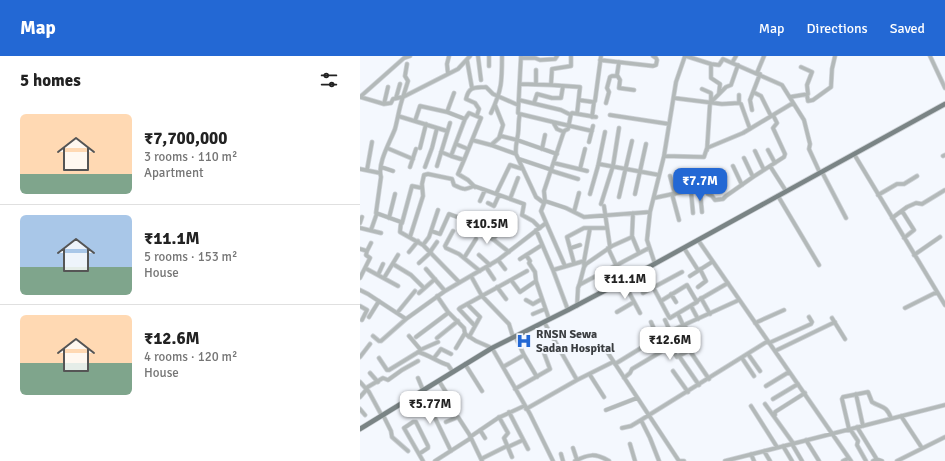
<!DOCTYPE html>
<meta charset="utf-8">
<style>
:root{--surface:#fff;--page:#f6f6f6;--text:#222;--muted:#767676;--line:#e0e0e0;--accent:#2368d4}
body{margin:0;font-family:Signika,sans-serif;background:var(--page);color:var(--text);height:100vh;display:flex;flex-direction:column;font-size:15px;white-space:nowrap}
*{box-sizing:border-box;margin:0}
p{font-size:13px;color:var(--muted)}
.icon{flex:none;width:22px;height:22px;fill:none;stroke:currentColor;stroke-width:2;stroke-linecap:round;stroke-linejoin:round}
.map{position:relative;flex:1;overflow:hidden}
.sheet{display:flex;flex-direction:column;background:var(--surface);width:360px}
.sheet>*{flex:none}
.price{position:absolute;translate:-50% -34px;padding:0 9px;border-radius:8px;background:#fff;color:#222;font-size:13px;line-height:26px;filter:drop-shadow(0 1px 2px #0008)}
.price::after{content:'';position:absolute;left:50%;top:24px;width:12px;height:9px;margin-left:-6px;background:inherit;clip-path:polygon(0 0,100% 0,50% 100%)}
.price.on{background:var(--accent);color:#fff}
ul{padding:0;list-style:none}
li{display:flex;align-items:center;gap:12px;height:100px;padding:0 20px}
li+li{border-top:1px solid var(--line)}
li span{display:grid;place-items:center;flex:none;width:112px;height:80px;border-radius:6px;color:#555}
li>.icon{margin-inline-start:auto}
span .icon{width:48px;height:48px;fill:#fffc;stroke-width:1}
li b{font-size:17px}
h2{display:flex;justify-content:space-between;align-items:center;height:48px;padding:0 20px;font-size:17px}
header{display:flex;align-items:center;gap:24px;box-sizing:border-box;height:56px;padding:0 20px;background:var(--accent);color:#fff}
header strong{font-size:19px}
nav{display:flex;gap:22px;margin-inline-start:auto;font-size:14px}
main{display:flex;flex:1;min-height:0}
.map>svg:first-child{display:block}
.lines{fill:none;stroke-linecap:round;stroke-linejoin:round}
.minor-casing{stroke:#cfd3d8;stroke-width:5}
.major-casing{stroke:#cfd3d8;stroke-width:6}
.minor{stroke:#b3b9b9;stroke-width:3.5}
.major{stroke:#7a8485;stroke-width:4.5}
.labels{text-anchor:middle;stroke-width:4;stroke-linejoin:round;paint-order:stroke}
.poi-label{font-size:12px;font-weight:bold;fill:#3a3d40;stroke:#f4f8fe;text-anchor:start}
</style>
<header>
<strong>Map</strong>
<nav><a>Map</a><a>Directions</a><a>Saved</a></nav>
</header>
<main>
<section class="sheet">
<h2>5 homes<svg class="icon" aria-label="filters" viewBox="0 0 24 24"><path d="M4 7h16M4 17h16"/><circle cx="9" cy="7" r="2"/><circle cx="15" cy="17" r="2"/></svg></h2>
<ul>
<li><span style="background:linear-gradient(#ffd9b3 75%,#7fa58c 0)"><svg class="icon" aria-label="home" viewBox="0 0 24 24"><path d="M3 11l9-7 9 7M6 9v11h12V9"/></svg></span><div><b>₹7,700,000</b><p>3 rooms · 110 m²</p><p>Apartment</p></div></li>
<li><span style="background:linear-gradient(#a9c7e8 65%,#7fa58c 0)"><svg class="icon" aria-label="home" viewBox="0 0 24 24"><path d="M3 11l9-7 9 7M6 9v11h12V9"/></svg></span><div><b>₹11.1M</b><p>5 rooms · 153 m²</p><p>House</p></div></li>
<li><span style="background:linear-gradient(#ffd9b3 60%,#7fa58c 0)"><svg class="icon" aria-label="home" viewBox="0 0 24 24"><path d="M3 11l9-7 9 7M6 9v11h12V9"/></svg></span><div><b>₹12.6M</b><p>4 rooms · 120 m²</p><p>House</p></div></li>
</ul>
</section>
<div class="map">
<svg width="585" height="405" viewBox="0 0 585 405">
<rect width="100%" height="100%" fill="#f4f8fe"/>
<g class="lines">
<defs>
<path id="minor" d="M118,0L121,24
M129,0V10
M161,0L158,57L160,58L193,66L197,73L204,76
M326,0L351,8V22L360,28L359,37
M570,0L585,32
M161,2H175L180,4L195,3L197,0
M107,4L112,32
M240,4L293,10L296,9L297,4L296,2L293,0
M259,6L257,19L260,24L259,32L274,34
M372,7L376,0
M351,8L359,9L363,3L422,29L444,64L450,88L449,93L460,117
M397,17L404,0
M88,18L87,8L89,0
M160,28L191,29L220,31L217,58
M176,28V14
M191,29L192,13L211,10V0
M342,33L351,37V46
M393,36L401,40L411,60
M447,39L448,45L453,44L471,31L472,13L475,0
M0,41L44,2L50,0
M0,41L24,48L28,31
M430,41L448,38L447,29L452,16L441,11
M36,42L40,28
M314,42L362,48L379,47V39
M159,44L201,54L211,59
M219,44L233,46L235,45L241,0
M174,47L177,38L192,42H201L203,30
M246,47L249,36L247,32L250,21L252,20H257
M24,48L31,47L33,43L43,41L48,25L45,20L47,8
M381,48L390,73
M392,54L390,44L400,18
M87,56L94,37
M131,57C142,34 142,25 142,0
M160,58C158,65 159,72 158,78C157,85 155,91 156,98L176,141L184,147
M117,59L119,53L115,47L106,43C109,30 114,32 126,31L133,38L158,49
M250,59L309,68
M38,60L87,75
M232,61L234,46
M55,65L60,50L87,56L105,63L91,100L104,104L98,118L108,124L115,131
M193,66L232,75
M139,82L141,80L157,84L197,98
M112,84L131,89L156,98
M229,86L233,70
M96,88L108,93
M131,89L139,82L143,69L135,49
M27,92L53,103
M60,92L66,68
M182,93L185,79
M347,94L350,47L366,31L371,29L378,9
M408,94L415,107
M395,95L404,114
M81,96L91,100
M494,98L585,249
M304,100L344,101L347,92L383,77L433,47
M583,100L585,99
M384,102L393,121
M159,103L192,114
M104,104L121,62L109,57L105,63
M194,107L227,115
M239,108L299,119
M77,110L90,67
M373,110L382,129
M410,110L426,135
M21,111L33,115
M50,111L56,93
M65,111L72,92L77,72
M0,113L20,117
M220,113L225,93
M7,114L12,86
M192,115L218,123
M338,115L342,156
M462,116L486,162
M310,120L315,138
M331,135L333,157
M136,138L150,109L163,113
M230,138L238,110L245,76
M275,138L286,88
M312,138L319,164
M518,139L537,128H544L557,120
M418,140L459,209
M259,141L272,85
M294,142L322,136L346,133L348,138L352,140L355,144L363,143L366,140L393,121L424,101L425,98L413,72L417,67L413,59
M150,143L158,122
M120,145L125,134
M185,145L206,152L224,161L290,156
M128,147L134,150L139,139
M241,148L253,110L259,72
M244,150L250,191
M542,155L554,174L544,182
M214,156L219,137
M273,157L272,180L279,197
M29,162L35,138
M532,162L547,151L556,147L562,148L585,134
M0,167L2,161
M42,167L52,130L62,132
M112,171L134,184L149,196
M0,172L21,177
M11,174L17,157
M176,174L193,214L208,254
M71,175L80,178L89,158L103,163
M93,175L85,190L86,192L99,198L120,215
M50,181L63,140L62,128L64,119L68,118L92,123L94,129C104,134 105,134 114,130L164,148L162,159L173,165L180,172
M133,183L147,167
M338,184L491,405
M63,189L69,181L78,154
M211,192L220,189
M248,192L256,209
M324,192L338,214
M0,193L7,195L6,199L10,202L0,222
M7,195L11,187
M49,196L58,185
M70,196L77,186
M119,199L130,209
M166,199L170,205L169,207L175,216L176,225
M554,199L580,181
M104,202L116,183
M160,203L182,189
M138,204L145,213
M59,207L71,196
M214,207L207,181L224,172H247
M33,208L51,219L64,232
M295,208L287,184L290,156L304,100L316,26L325,0
M224,209V205L230,172
M205,210L181,155L185,145L184,135L204,75L208,73L211,58L212,57L236,61
M126,211L134,223
M5,212L38,230
M66,213L85,235
M193,214L224,205
M284,214L309,261L310,262L337,246L327,229L301,245
M18,219L23,208
M111,220L122,240L149,268L153,281
M330,220L352,206
M24,222L38,199
M151,224L160,236L176,225L189,263
M263,225L280,257
M99,226L63,189L40,176L41,166L16,157L21,121C17,108 30,86 35,73C38,62 39,52 43,41L98,13L110,0
M219,230L224,211L226,208L252,190L272,181
M137,231L146,243
M338,231L346,225L340,213
M0,234L8,238L46,263
M59,237L75,223
M283,237L322,216
M311,238L316,246
M77,240L88,256L104,272L105,278L116,285L132,292L170,358L193,405
M341,242L350,258
M166,244L173,248L182,243
M337,245L368,227
M107,248L120,261L109,281
M0,250L7,254L2,264
M217,250L218,232L219,229L289,192
M331,250L338,263
M545,252L577,236
M257,256L274,246
M37,257L55,235
M173,258L185,253
M318,258L323,269
M9,261L19,245
M472,262L485,283
M305,264L310,275
M184,266L217,324
M291,266L298,282
M395,267L424,254
M324,269L334,283
M115,270L99,253L100,252L167,215
M315,273L349,323
M303,279L317,301L330,294
M13,280L19,285H21L46,263L85,235L138,204L186,167
M155,280L164,299
M56,281L88,257
M77,282L98,265
M409,287L451,268L452,266L449,261
M96,292L105,277
M60,294L78,286
M246,294L319,405
M415,295L475,266
M58,296C69,299 78,306 88,309L93,316
M388,298L400,315
M319,300L339,329
M0,301L10,288
M19,302L27,314H29L60,295V293L49,280
M74,302L81,293L91,298
M382,302L394,320
M105,308L122,335
M255,308L304,278L379,244
M143,311L164,299L177,321
M313,315L328,336
M10,317L18,326
M230,319L244,341
M58,322L63,334
M264,322L270,317L272,313L304,294
M79,325L89,341
M0,326L9,336L22,360
M406,330L429,316
M6,332L23,322L28,324L42,314L58,305
M155,333L190,313L184,297
M61,336L76,364L91,395
M496,338L503,370
M0,341L7,333
M413,343L438,328
M405,348L433,387
M391,350L417,391
M0,353L5,359
M166,353L217,324L253,306
M246,354L277,342
M149,356L168,393
M23,359L31,375L32,381L48,395
M415,359V356L445,337
M541,360L562,392
M139,361L148,377L144,382L152,401
M281,364L290,382L299,405
M86,366L98,361L111,381
M497,371L516,402L515,404L513,405
M262,372L271,370L281,364L408,285
M489,373L482,343L483,341L508,336L512,346C522,352 526,349 531,362
M490,373L498,385L497,389L506,405
M120,374L125,382
M110,381L138,362L164,350
M446,384L459,405
M270,388L275,405
M432,388L442,405
M423,390L432,405
M148,391L163,384
M213,392L217,404
M404,395L410,405
M59,398L68,392V390L56,366H53L44,372L63,405
M201,398L203,405
M391,398L394,405
M121,403L147,390
M516,403L522,405
M75,405L111,382L122,405
M215,405C229,398 235,397 249,405
M320,405H324
M365,405L585,349
M483,405L489,402
M537,405L585,381"/>
<path id="major" d="M0,373L132,292L208,254L278,217L585,48"/>
</defs>
<use href="#minor" class="minor-casing"/>
<use href="#major" class="major-casing"/>
<use href="#minor" class="minor"/>
<use href="#major" class="major"/>
</g>
<defs>
<symbol id="hospital-bare" viewBox="-9 -9 18 18"><path d="M-5-5h3v3.5h4V-5h3V5h-3V1.5h-4V5h-3Z" fill="#2368d4" stroke="#f4f8fe" stroke-width="2.5" paint-order="stroke"/></symbol>
</defs>
<g fill-rule="evenodd">
<use href="#hospital-bare" x="153" y="274" width="22" height="22"/>
</g>
<g class="labels">
<g class="poi-label">
<text x="176" y="282">RNSN Sewa<tspan x="176" dy="14">Sadan Hospital</tspan></text>
</g>
</g>
</svg>
<b class="price on" style="left:340px;top:146px">₹7.7M</b>
<b class="price" style="left:127px;top:189px">₹10.5M</b>
<b class="price" style="left:265px;top:244px">₹11.1M</b>
<b class="price" style="left:310px;top:305px">₹12.6M</b>
<b class="price" style="left:70px;top:369px">₹5.77M</b>
</div>
</main>
